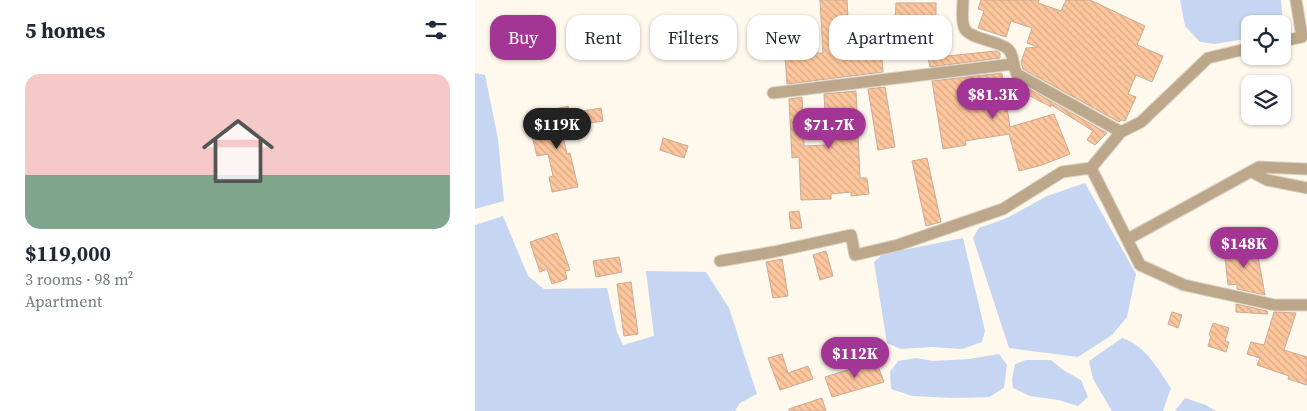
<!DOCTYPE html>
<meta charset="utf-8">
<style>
:root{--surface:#fff;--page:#f6f6f7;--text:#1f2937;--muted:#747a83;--line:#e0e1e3;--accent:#a33594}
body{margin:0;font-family:"Source Serif 4",serif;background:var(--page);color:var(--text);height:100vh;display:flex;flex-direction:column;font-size:19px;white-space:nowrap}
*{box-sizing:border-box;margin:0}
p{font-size:16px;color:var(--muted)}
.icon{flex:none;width:28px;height:28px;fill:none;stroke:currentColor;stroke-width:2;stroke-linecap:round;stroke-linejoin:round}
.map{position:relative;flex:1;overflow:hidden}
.details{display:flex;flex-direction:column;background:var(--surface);width:475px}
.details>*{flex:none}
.banner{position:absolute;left:15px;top:15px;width:475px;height:45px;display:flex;gap:10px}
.controls{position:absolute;left:766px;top:15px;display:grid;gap:10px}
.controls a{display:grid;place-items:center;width:50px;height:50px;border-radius:10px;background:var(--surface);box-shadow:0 1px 4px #0004;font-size:25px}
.price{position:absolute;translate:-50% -42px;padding:0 11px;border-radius:18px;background:var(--accent);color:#fff;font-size:16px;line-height:32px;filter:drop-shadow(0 1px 2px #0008)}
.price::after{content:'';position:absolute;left:50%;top:30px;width:15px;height:11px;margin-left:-8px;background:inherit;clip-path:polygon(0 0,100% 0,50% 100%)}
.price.on{background:#222;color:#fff}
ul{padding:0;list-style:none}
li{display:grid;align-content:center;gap:10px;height:265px;padding:0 25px}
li+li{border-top:1px solid var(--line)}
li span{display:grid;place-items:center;height:155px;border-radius:15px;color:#555}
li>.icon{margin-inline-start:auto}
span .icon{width:90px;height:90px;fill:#fffc;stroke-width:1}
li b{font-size:21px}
h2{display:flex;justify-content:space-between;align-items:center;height:60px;padding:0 25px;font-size:21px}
.pill{padding:0 18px;border-radius:15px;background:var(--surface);box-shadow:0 1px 4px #0004;font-size:18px;line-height:45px}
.pill.on{background:var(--accent);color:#fff}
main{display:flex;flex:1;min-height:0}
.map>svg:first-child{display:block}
.water{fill:#c6d6f2}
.building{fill:url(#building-back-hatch);stroke:#c7ac98}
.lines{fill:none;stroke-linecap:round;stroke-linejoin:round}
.street-casing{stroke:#dbd4c8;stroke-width:13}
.street{stroke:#bda78b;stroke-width:11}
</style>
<main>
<section class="details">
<h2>5 homes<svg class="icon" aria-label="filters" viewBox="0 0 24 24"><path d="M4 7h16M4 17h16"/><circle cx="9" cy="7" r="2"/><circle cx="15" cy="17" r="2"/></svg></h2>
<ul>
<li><span style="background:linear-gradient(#f6c9c9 65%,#7fa58c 0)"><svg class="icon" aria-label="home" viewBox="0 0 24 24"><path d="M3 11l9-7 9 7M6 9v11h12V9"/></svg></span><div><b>$119,000</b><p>3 rooms · 98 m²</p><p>Apartment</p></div></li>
</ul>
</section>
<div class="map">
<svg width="832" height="411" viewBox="0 0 832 411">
<defs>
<pattern id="building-back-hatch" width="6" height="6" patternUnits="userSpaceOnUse" patternTransform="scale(1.25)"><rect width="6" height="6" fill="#fdc69d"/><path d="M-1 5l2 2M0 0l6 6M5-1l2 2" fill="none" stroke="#d8a986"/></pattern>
</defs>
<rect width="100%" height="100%" fill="#fff8ec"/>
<path class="water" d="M705,0H806L808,21L806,24H775V38L771,39L740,44L725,42L710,26Z
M0,73L10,75L23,139L29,201L0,209Z
M610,183L661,274L652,317L637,335L603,357L534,348L498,238L504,228L532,218L572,196Z
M28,216L53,276L69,289L132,288L142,332L148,345L179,336L171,271L231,272L254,308L282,394L265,403L260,411H0V225Z
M488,238L510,331L507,342L487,349L457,347L426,349L412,343L399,262L408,254Z
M647,338C670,345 683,369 696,388L688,411H637L618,379L614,361Z
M524,354L532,365L529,388L514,397L479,398L437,396L416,389L415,372L423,361L441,358L458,361L494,359Z
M551,360H576L588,370L606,380L613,397L603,406L583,400L555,396L538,388L537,379L540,364Z
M710,398L731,405L741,411H700Z"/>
<path class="building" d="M345,0H372L374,35L405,34L408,72L312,84L310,54L348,53Z
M506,0H564L563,3L586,11L591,0H615L670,26L662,45L688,56L677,82L661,75L653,94L661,97L650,121L646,120L644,122L548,69L546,62L551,48L563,47L552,43L557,28L536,21L531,37L503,28L509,11L503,9Z
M421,3H461V18H470L471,31L403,34L402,20H420Z
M521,51L525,53V58L455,67L453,58Z
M527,73L530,112L532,107L535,127L579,114L595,154L567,165L544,171L534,134L490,141L491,145L468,149L457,81Z
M540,81L632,133L620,145L612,140L618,131L575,104L576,107L538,87Z
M410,87L420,147L403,150L393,89Z
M381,91L385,178H392L394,194L376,196V192L356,194V199L326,200L324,157L317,158L314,99L327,97L329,146L352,145L349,94Z
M93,106L96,120L85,123L92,154L95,153L103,187L77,192L74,177L78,176L73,154L62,156L57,136L73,132L68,112Z
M126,108L128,121L109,124L107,111Z
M188,138L213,146L209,158L185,150Z
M452,158L466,222L451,226L437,161Z
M324,211L327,228L316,229L314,212Z
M82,233L95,270L90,271L92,279L77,284L72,269L65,272L55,242Z
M773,243L775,252L782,251L790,295L762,289V284L753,285L749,247Z
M351,251L358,276L345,280L338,255Z
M144,257L147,272L121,277L118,261Z
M307,259L313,296L298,298L291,262Z
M156,282L163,334L149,336L142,284Z
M761,304L792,311L793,314L761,312Z
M697,312L707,315L703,328L693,324Z
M799,312L821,313L809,350L832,357V385L813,379L814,376L782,365L785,358L772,354L776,342L789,345Z
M738,323L754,328L750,341L754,342L751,352L733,346L736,336L734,335Z
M307,354L313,373L333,366L338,379L305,390L293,358Z
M401,361L409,382L357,397L350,377Z
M347,398L351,411H314V409Z"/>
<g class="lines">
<defs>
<path id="street" d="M488,0C488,8 486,19 489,27C492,39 523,40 533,49C540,56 537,66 542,74L646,132
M808,41L827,37L821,0
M298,93L538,64
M616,168L665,265L709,285L800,305H832
M777,172L792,180L832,188
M653,239L784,167L832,169
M245,261L298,252L376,235L380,255L423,245L528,209L587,172L616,168L646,132L666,122L733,58L775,48"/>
</defs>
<use href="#street" class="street-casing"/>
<use href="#street" class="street"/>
</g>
</svg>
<div class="controls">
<a><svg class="icon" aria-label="locate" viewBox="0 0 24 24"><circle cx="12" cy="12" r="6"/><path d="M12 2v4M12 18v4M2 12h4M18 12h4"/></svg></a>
<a><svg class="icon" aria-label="layers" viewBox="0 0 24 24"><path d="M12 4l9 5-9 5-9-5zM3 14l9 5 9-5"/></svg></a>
</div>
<b class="price" style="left:518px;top:120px">$81.3K</b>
<b class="price on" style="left:82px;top:150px">$119K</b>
<b class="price" style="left:354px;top:150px">$71.7K</b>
<b class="price" style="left:769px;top:269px">$148K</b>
<b class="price" style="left:380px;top:379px">$112K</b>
<div class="banner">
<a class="pill on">Buy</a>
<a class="pill">Rent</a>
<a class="pill">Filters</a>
<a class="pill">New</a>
<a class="pill">Apartment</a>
</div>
</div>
</main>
